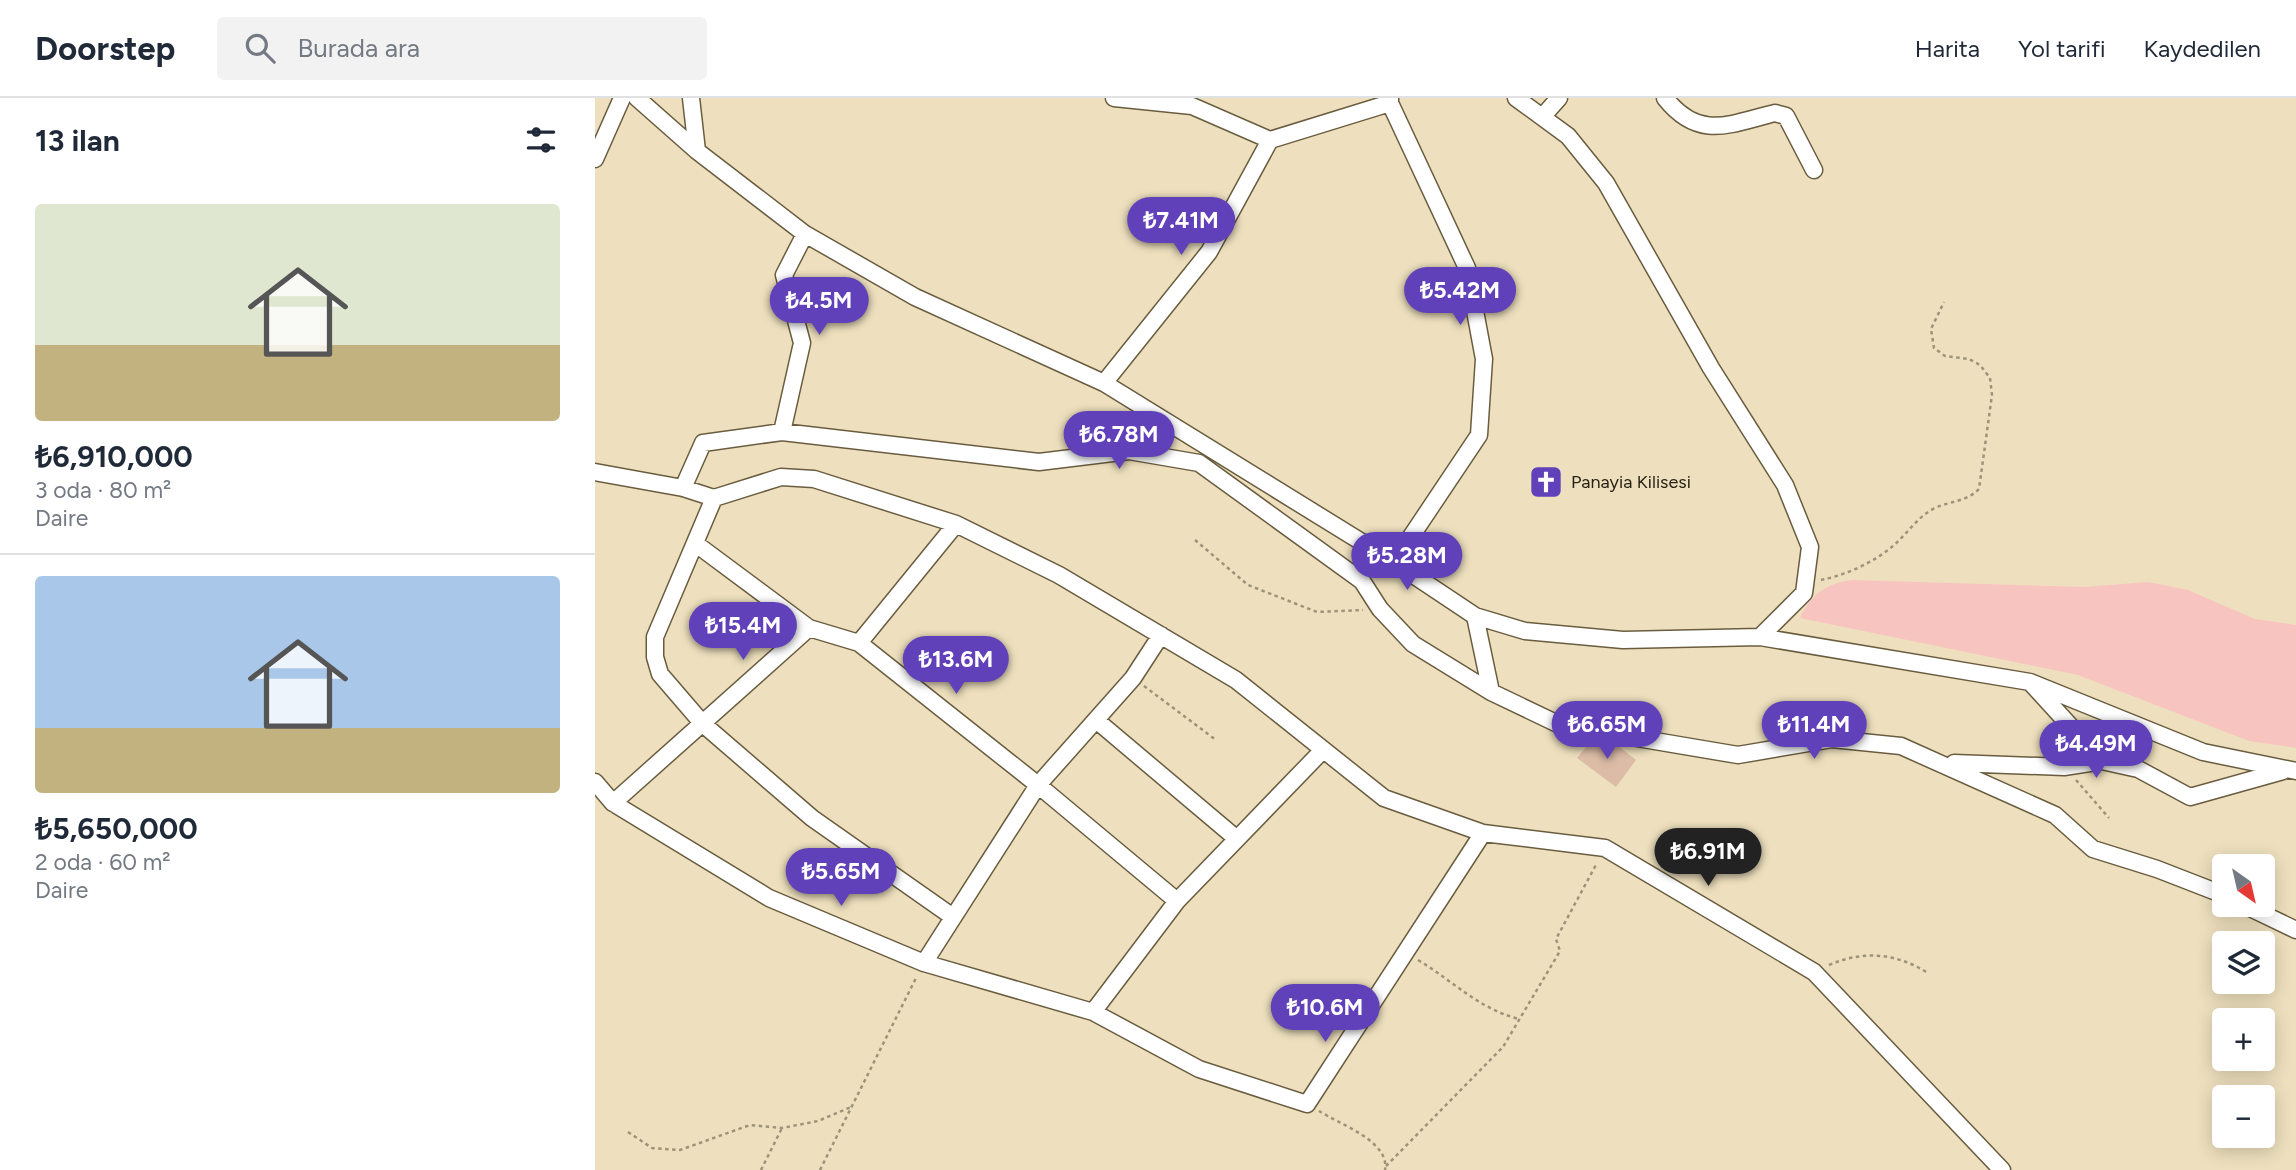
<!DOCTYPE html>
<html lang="tr">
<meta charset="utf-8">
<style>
:root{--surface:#fff;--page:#f2f2f3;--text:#1f2937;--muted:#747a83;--line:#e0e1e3;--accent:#6041b9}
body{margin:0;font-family:Figtree,sans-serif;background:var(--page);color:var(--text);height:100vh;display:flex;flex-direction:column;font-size:26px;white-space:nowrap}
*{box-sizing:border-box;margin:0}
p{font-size:23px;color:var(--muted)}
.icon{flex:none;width:38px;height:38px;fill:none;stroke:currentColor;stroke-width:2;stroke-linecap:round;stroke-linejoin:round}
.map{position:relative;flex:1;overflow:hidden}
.sheet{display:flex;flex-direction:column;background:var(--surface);width:595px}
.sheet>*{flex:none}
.needle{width:46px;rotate:146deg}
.fabs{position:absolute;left:1617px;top:756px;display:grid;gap:14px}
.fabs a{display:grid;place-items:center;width:63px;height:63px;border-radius:7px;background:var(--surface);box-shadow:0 4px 18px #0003;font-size:35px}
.price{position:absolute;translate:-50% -60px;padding:0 16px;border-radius:24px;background:var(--accent);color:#fff;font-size:23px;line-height:46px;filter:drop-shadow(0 2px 4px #0008)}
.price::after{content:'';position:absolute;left:50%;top:42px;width:21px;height:16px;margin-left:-10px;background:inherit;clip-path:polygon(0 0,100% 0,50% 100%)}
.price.current{background:#222;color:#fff}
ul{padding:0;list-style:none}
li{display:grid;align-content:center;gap:14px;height:371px;padding:0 35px}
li+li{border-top:2px solid var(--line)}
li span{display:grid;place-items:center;height:217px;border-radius:7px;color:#555}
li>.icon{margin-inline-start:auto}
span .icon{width:126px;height:126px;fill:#fffc;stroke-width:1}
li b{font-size:30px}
h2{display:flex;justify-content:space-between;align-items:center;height:84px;padding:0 35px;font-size:30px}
header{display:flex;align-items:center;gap:42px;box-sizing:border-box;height:98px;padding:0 35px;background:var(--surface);border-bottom:2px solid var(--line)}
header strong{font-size:33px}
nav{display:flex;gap:38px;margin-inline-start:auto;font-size:24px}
.search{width:490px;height:63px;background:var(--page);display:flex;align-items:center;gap:18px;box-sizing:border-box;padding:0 24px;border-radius:7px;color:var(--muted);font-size:26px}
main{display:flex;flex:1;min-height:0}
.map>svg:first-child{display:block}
.green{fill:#f8c4bf}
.building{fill:#dcbca7}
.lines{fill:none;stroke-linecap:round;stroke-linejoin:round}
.minor-casing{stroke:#695c3f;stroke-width:19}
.path{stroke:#9d937a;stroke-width:2.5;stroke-dasharray:3.5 3.5;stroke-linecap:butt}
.minor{stroke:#fff;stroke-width:16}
.labels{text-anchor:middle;stroke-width:5;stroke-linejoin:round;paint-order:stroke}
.poi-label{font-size:18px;fill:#282316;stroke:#eee0be;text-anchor:start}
</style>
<header>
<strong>Doorstep</strong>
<div class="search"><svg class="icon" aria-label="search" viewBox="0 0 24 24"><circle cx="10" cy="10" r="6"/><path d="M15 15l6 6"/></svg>Burada ara</div>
<nav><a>Harita</a><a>Yol tarifi</a><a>Kaydedilen</a></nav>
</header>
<main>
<section class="sheet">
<h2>13 ilan<svg class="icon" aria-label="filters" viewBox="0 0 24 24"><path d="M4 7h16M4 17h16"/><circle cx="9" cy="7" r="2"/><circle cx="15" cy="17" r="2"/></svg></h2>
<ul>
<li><span style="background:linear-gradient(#dfe7d0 65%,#c2b280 0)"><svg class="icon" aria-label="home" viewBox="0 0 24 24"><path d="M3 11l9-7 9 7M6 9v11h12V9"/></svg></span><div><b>₺6,910,000</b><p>3 oda · 80 m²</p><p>Daire</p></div></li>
<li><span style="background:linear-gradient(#a9c7e8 70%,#c2b280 0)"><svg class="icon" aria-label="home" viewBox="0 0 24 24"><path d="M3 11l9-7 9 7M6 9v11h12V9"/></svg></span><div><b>₺5,650,000</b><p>2 oda · 60 m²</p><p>Daire</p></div></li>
</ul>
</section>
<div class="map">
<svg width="1701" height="1072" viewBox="0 0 1701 1072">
<rect width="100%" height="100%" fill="#eee0be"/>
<path class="green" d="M1257,482L1489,489L1553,484L1593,492L1660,521L1701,527V650L1654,643L1483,577L1205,520C1215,497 1232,485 1257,482Z"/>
<path class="building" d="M996,643L1022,647L1041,662L1021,689L982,660Z"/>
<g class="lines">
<defs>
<path id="minor" d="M42,0L102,53L210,136L320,199L509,285L799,464L880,518L930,533L1028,542L1165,539L1435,584L1608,654L1701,673
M96,0L102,53
M519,0L597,8L675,42L795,5
M795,0V5L872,170L889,261L884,337L799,464
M921,0L973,38L1011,85L1116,270L1190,387L1215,449L1209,495L1165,539
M1070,0C1104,43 1135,26 1180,15L1191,18L1219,72
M948,18L964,0
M0,61L27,0
M509,285L614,154L675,42
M187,334L207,245L189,177L210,136
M0,374L88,390L119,400L186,379L219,381L361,426L464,477L641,582L789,700L888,735L1010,750L1219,874L1407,1072
M88,390L108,345L187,334L444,364L534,353L604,365L767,483L785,511L818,546L896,594
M119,400L60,539V559L65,576L108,626L217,720L358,819
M101,446L214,530L264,545L443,687L582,803
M880,518L896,594L965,627L1143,657L1237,641L1306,648L1460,717L1498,751L1562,771L1629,797
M264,545L361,426
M501,622L642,741
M1507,663L1543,671L1595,699L1688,673
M1359,665L1469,669L1507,663L1436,585
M0,684L18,705L174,800L329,865L498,914L604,971L712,1006L888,735
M18,705L214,530
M1649,807L1701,832
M329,865L443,687L538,580L566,537
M498,914L582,803L727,653"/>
</defs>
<use href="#minor" class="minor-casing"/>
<path class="path" d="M600,442L653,487L722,514L768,512
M1226,482C1251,477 1280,464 1299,447C1313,435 1322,419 1340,410C1355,403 1371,404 1384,391L1397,297L1395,280L1385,267L1374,261L1350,258L1339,250L1336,231L1349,204
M549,588L621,642
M1481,682L1514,720
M823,862C858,883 884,911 924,921
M1234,867C1269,852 1301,855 1333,875
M724,1013C744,1026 795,1043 790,1072
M33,1034L57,1050L85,1052L155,1027L187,1030L223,1023L256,1009
M791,1068L908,949L965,853L961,841L1002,765
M166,1072L187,1030
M225,1072L322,878"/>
<use href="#minor" class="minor"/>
</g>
<defs>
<symbol id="church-square" viewBox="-11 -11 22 22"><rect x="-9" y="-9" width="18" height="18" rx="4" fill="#6041b9" stroke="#eee0be"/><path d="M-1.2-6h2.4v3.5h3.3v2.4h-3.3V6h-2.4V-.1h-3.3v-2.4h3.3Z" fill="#fff"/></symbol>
</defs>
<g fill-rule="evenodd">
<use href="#church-square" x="932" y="365" width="38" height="38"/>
</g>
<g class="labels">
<g class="poi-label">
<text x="976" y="390">Panayia Kilisesi</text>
</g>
</g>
</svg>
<div class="fabs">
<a><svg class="needle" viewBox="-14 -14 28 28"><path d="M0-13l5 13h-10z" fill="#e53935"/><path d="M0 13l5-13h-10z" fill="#747a83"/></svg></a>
<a><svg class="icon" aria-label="layers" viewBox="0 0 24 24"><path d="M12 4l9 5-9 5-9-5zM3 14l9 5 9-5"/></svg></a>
<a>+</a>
<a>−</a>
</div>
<b class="price" style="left:586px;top:159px">₺7.41M</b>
<b class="price" style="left:865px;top:229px">₺5.42M</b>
<b class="price" style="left:224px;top:239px">₺4.5M</b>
<b class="price" style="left:524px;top:373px">₺6.78M</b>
<b class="price" style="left:812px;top:494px">₺5.28M</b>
<b class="price" style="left:148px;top:564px">₺15.4M</b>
<b class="price" style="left:361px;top:598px">₺13.6M</b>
<b class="price" style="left:1012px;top:663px">₺6.65M</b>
<b class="price" style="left:1219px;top:663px">₺11.4M</b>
<b class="price" style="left:1501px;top:682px">₺4.49M</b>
<b class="price current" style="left:1113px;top:790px">₺6.91M</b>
<b class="price" style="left:246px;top:810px">₺5.65M</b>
<b class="price" style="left:730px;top:946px">₺10.6M</b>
</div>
</main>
